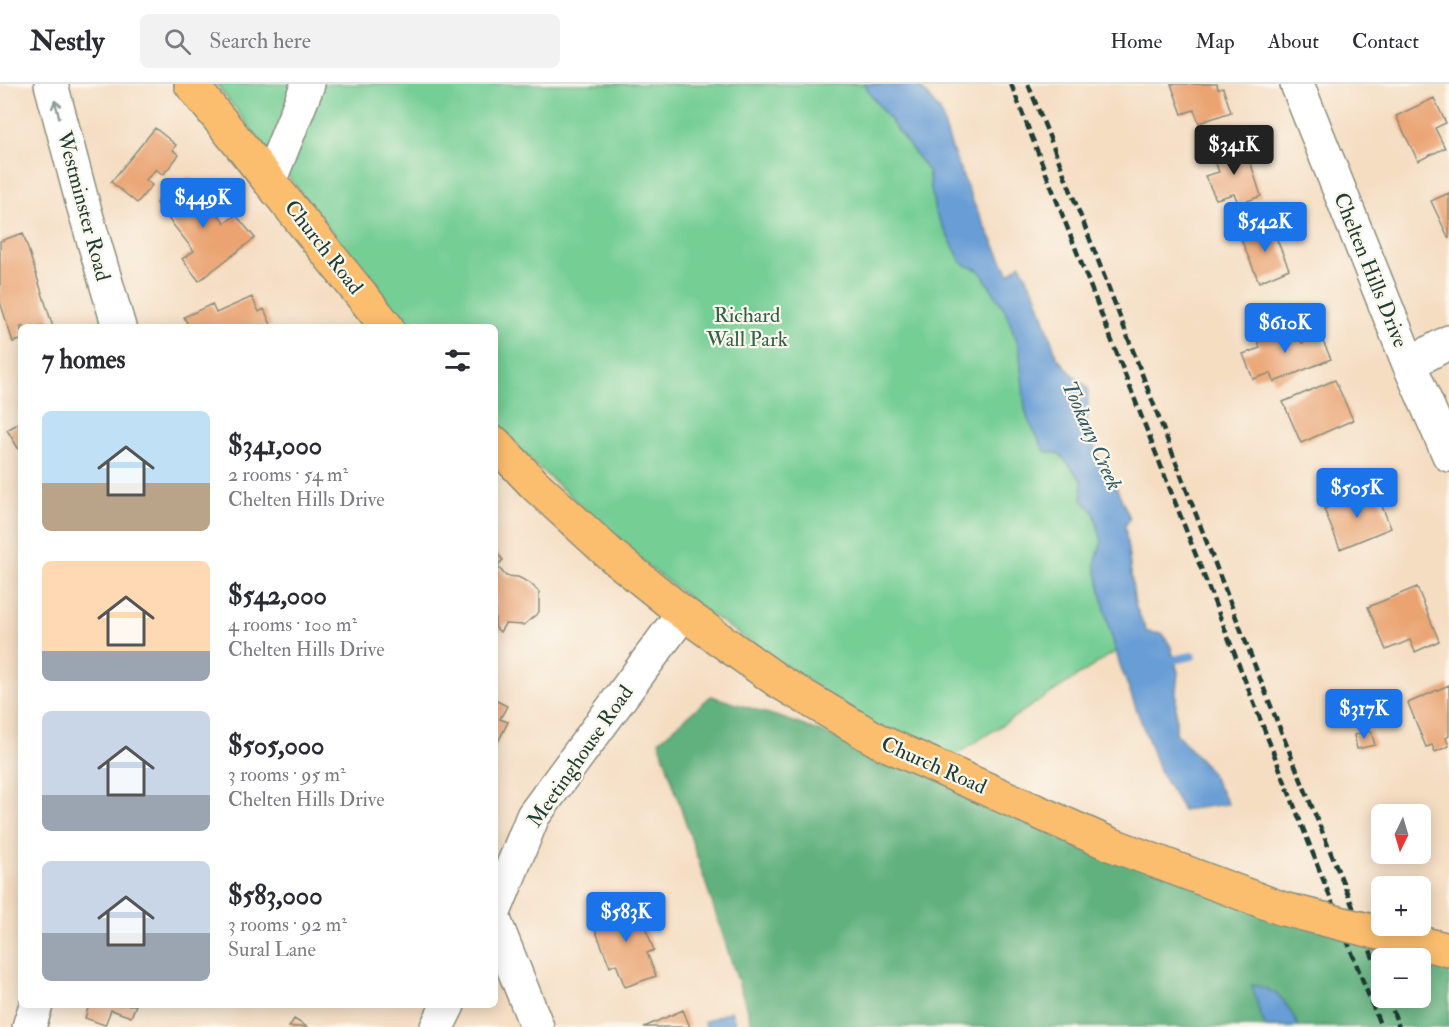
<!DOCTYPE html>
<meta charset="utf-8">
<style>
:root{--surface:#fff;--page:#f2f2f3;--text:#2b2b33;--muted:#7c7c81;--line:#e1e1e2;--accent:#1a73e8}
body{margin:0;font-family:"IM FELL Double Pica",serif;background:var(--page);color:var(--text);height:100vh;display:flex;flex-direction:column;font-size:22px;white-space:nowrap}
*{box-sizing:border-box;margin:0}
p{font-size:20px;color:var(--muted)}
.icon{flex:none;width:33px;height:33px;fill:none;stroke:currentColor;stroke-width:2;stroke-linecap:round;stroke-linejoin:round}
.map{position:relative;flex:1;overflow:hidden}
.drawer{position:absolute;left:18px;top:240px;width:480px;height:684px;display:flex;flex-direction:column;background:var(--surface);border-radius:9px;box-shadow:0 3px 15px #0003}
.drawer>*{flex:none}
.needle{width:39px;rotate:185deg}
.buttons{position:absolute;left:1371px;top:720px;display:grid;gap:12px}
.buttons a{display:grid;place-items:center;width:60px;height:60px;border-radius:9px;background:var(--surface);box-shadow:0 3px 15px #0003;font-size:30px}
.price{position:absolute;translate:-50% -51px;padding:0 14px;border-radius:6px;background:var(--accent);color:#fff;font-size:20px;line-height:39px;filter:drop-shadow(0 2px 3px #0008)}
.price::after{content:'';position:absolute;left:50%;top:36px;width:18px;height:14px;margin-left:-9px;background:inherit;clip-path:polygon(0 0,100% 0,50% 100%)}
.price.current{background:#222;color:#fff}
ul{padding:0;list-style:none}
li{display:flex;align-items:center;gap:18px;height:150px;padding:0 24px}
li span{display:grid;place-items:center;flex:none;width:168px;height:120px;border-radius:9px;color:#555}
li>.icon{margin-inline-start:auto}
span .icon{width:72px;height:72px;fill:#fffc;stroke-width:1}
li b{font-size:26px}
h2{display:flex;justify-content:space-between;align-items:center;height:72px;padding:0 24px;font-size:26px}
header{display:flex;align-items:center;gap:36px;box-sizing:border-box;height:84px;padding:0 30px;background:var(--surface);border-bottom:2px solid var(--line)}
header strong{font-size:28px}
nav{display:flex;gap:33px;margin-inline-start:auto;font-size:21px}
.search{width:420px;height:54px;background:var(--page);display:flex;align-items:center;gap:15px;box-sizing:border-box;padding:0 21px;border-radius:9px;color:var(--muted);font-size:22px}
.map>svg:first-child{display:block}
.green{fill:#75ce94;stroke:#4a8664;stroke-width:1.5}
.forest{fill:#60b17e;stroke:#407759;stroke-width:1.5;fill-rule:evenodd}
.water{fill:#689dd5;stroke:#446d84;stroke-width:1.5}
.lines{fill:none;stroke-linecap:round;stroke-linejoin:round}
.stream{stroke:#689dd5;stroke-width:8}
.building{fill:#eaa371}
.minor-casing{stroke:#8a8d7b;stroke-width:36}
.major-casing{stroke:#8a8d7b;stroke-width:36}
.minor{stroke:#fff;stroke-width:33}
.major{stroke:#fbbe6e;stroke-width:33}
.rail{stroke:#1f3d34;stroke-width:4.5;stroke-dasharray:9 4.5;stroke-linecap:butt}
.major-bridge-casing{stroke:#8a8d7b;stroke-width:36;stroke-linecap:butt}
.major-bridge{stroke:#fbbe6e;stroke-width:33}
.oneway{stroke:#8f9e9a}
.labels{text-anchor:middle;stroke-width:4.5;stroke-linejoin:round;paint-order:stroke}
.street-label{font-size:21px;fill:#1f3d34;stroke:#fbf7ec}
.park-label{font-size:21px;fill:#34614c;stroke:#fbf7ec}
.water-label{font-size:22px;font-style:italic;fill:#355a64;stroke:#fbf7ec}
</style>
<header>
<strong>Nestly</strong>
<div class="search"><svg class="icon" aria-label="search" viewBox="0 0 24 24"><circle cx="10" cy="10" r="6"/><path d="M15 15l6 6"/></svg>Search here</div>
<nav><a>Home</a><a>Map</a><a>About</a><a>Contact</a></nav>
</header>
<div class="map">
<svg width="1449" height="943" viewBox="0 0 1449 943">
<rect width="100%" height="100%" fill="#fbf7ec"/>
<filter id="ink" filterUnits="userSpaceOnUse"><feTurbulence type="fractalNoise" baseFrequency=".0167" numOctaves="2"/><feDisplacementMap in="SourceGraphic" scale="12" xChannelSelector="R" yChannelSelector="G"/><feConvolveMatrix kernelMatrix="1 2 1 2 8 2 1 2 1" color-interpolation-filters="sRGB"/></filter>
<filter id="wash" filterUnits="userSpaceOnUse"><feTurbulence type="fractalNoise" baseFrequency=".008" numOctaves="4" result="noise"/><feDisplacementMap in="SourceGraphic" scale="24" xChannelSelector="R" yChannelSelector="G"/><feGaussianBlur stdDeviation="1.35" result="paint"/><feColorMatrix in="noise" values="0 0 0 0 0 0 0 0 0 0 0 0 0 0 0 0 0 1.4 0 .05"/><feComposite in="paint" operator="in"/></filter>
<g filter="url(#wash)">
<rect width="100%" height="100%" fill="#f5ddc2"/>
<path class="green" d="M216,0H882L994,192L1107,454L1124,562L948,676L868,638L707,528L650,484L507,355L495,341V243H409L374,202Z"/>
<path class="forest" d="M711,612L788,636L1449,880V943H753L659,657ZM1382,874H1420V914H1382Z"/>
<path class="water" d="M865,0H918L940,27L953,68L974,120L1009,190L1020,180L1037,213L1057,273L1072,290L1088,304L1087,343L1108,397L1116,403L1130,434L1125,442L1135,521L1147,548L1163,550L1171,563L1178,588L1176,608V649L1207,683L1228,720L1183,726L1160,688L1120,581L1108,540L1095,479L1102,458L1094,428L1082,416V397L1060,370L1045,367L1028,336L1025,325L1019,262L1005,226L980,187L962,179L935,128L928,87L868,7Z
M1252,901C1283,907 1285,918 1299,943H1266L1260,930Z
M731,927L737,943H706L704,938Z"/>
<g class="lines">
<path class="stream" d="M1163,578L1192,572"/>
</g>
<g id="blocks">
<path class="building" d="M1171,0H1217L1218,5L1223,4L1231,28L1199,39L1194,26L1182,30Z
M1434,14L1446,39L1435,44L1445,64L1418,77L1396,32Z
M155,44L176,61L173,66L179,71L163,91L156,85L146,96L152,101L137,119L111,98Z
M1245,61L1261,112L1239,120L1234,110L1216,115L1205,92L1219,88L1213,72Z
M189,93L225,139L236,131L255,154L199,197L182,175L194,167L156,119Z
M1449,109V155L1431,117Z
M1271,141L1289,185L1259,198L1240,153Z
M23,149L53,243H21V256L13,258L0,218V157Z
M252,213L259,228L264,225L272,243H189L184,233L212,220L216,229Z
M1292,238L1302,259L1321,253L1331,275L1274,298L1271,289L1253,295L1243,270L1260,264L1256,252Z
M1335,296L1353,336L1301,359L1283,318Z
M21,338V369L7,346Z
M1375,405L1391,444L1340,465L1324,425Z
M495,467L503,476L497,482L506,492L518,493L530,499L539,508V528L524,541L505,540L500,548L495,543Z
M1417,503L1439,557L1415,568L1410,556L1386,566L1368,523Z
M1449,601V652L1446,654L1449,662L1435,668L1432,661L1426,663L1408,619Z
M495,616L507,622L500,635L508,638L495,664Z
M1371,647L1375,661L1357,665L1354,651Z
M635,817L654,866L647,869L656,892L625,903L616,880L610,883L591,835Z
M89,921H136L131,933L111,926L105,941L85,934Z
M683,926L690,943H644Z
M294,935L307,943H289Z"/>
</g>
</g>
<g filter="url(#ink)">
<use href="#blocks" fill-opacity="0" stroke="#8a8d7b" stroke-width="1.5"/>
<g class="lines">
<defs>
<path id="minor" d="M51,0L82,117L119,243
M1297,0L1409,280L1449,371
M270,95L308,0
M1409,280L1449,258
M495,826L533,732L683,529
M495,838L537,943
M29,943L36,921
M437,943L448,921"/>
<path id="major" d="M191,0L387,243
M495,359L534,400L610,470L683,529L778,597L879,657L1110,760L1283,825
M1416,858L1449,866"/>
</defs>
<use href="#minor" class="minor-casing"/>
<use href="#major" class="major-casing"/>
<use href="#minor" class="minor"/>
<use href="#major" class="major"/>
<path class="rail" d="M1011,0L1381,943
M1028,0C1104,187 1174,376 1248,564C1291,675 1339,785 1382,897
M1388,914L1399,943"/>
<defs>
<path id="major-bridge" d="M1283,825L1416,858"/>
</defs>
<use href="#major-bridge" class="major-bridge-casing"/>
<use href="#major-bridge" class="major-bridge"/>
</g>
<defs><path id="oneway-shaft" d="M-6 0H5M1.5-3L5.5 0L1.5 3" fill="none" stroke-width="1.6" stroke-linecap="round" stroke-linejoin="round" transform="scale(1.5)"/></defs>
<use class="oneway" href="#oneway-shaft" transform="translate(57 25) rotate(-105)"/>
</g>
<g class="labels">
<g class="street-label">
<text transform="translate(84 122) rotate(75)" y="7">Westminster Road</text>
<text transform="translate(324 163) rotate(52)" y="7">Church Road</text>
<text transform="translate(1371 186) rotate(68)" y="7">Chelten Hills Drive</text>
<text transform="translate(580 672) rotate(-55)" y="7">Meetinghouse Road</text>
<text transform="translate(934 681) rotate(24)" y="7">Church Road</text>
</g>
<g class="park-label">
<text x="747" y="238">Richard<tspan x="747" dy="24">Wall Park</tspan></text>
</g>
<g class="water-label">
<text transform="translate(1093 351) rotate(66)" y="8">Tookany Creek</text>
</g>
</g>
</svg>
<div class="buttons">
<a><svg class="needle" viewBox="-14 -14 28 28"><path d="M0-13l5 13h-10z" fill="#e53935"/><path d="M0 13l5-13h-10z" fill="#7c7c81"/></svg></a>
<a>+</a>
<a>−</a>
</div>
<b class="price current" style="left:1234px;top:92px">$341K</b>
<b class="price" style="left:203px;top:145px">$449K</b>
<b class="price" style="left:1265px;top:169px">$542K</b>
<b class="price" style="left:1285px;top:270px">$610K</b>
<b class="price" style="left:1357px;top:435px">$505K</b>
<b class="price" style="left:1364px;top:656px">$317K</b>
<b class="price" style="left:626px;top:859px">$583K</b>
<section class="drawer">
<h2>7 homes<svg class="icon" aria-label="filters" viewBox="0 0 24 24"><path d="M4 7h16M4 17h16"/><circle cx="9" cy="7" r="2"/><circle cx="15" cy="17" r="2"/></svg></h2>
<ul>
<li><span style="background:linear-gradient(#bfe0f5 60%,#b9a48a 0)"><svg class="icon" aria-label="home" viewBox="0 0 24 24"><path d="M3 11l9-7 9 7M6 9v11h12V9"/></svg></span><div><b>$341,000</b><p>2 rooms · 54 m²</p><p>Chelten Hills Drive</p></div></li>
<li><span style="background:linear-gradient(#ffd9b3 75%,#9aa5b1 0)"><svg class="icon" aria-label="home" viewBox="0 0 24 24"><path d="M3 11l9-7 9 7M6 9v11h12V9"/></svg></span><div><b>$542,000</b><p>4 rooms · 100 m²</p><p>Chelten Hills Drive</p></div></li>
<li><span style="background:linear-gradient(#c9d6e8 70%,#9aa5b1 0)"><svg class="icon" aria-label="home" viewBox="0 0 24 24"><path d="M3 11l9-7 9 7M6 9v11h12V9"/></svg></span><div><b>$505,000</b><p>3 rooms · 95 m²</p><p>Chelten Hills Drive</p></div></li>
<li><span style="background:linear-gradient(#c9d6e8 60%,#9aa5b1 0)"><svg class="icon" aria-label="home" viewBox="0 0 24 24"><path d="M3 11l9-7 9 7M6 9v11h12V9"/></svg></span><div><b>$583,000</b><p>3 rooms · 92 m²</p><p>Sural Lane</p></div></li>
</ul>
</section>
</div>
